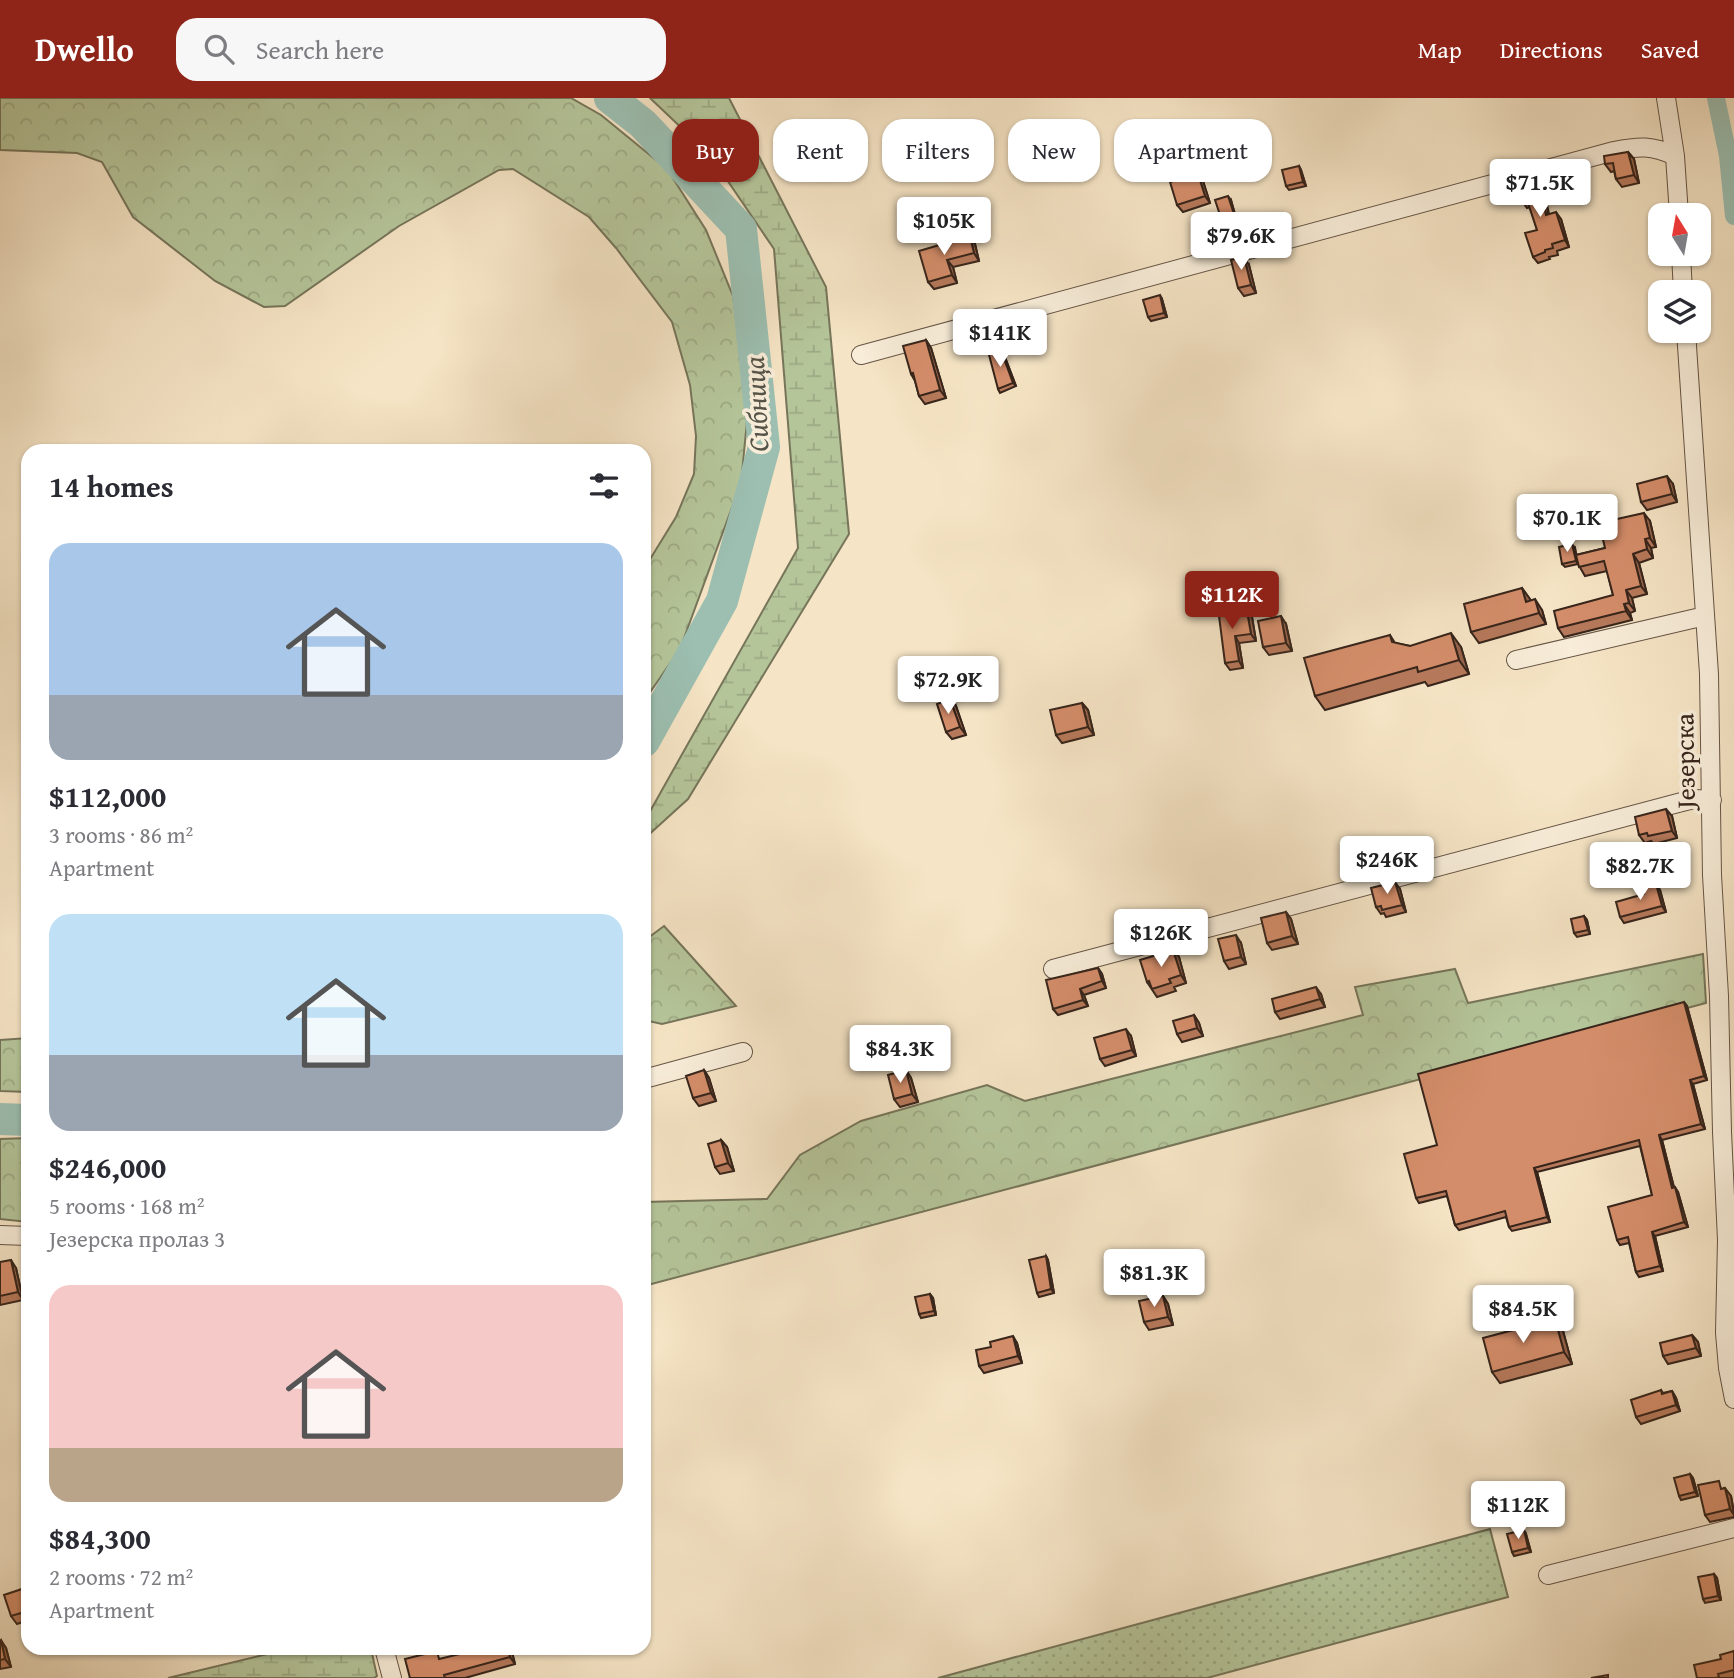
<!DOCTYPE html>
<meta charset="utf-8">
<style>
:root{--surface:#fff;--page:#f7f7f7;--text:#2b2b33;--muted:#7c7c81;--accent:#8f2418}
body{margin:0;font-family:"Gentium Book Plus",serif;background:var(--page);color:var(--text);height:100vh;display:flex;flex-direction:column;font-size:26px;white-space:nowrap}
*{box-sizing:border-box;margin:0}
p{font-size:23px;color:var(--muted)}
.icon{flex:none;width:38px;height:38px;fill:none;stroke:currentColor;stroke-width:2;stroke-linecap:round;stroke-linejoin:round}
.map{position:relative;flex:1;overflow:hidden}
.side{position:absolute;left:21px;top:346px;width:630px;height:1211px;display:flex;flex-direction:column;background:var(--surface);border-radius:21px;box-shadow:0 2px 5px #0004}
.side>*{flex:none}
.guide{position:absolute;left:672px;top:21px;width:665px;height:63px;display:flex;gap:14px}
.needle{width:46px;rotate:349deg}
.fabs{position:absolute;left:1648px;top:105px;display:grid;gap:14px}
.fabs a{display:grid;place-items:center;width:63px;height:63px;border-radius:14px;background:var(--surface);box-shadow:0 2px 5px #0004;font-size:35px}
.price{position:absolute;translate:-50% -60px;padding:0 16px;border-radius:7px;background:#fff;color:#222;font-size:23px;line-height:46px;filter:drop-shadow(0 2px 4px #0008)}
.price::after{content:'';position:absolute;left:50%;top:42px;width:21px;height:16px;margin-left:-10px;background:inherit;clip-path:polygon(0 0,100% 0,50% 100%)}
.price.active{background:var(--accent);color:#fff}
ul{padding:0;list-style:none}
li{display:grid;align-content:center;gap:14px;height:371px;padding:0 28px}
li span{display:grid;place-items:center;height:217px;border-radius:21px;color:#555}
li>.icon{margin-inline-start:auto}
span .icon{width:126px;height:126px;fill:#fffc;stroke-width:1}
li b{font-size:30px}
h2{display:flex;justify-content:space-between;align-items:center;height:84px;padding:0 28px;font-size:30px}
.chip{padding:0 24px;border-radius:21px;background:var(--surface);box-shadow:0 2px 5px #0004;font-size:24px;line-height:63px}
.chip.active{background:var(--accent);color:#fff}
header{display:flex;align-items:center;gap:42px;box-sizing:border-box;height:98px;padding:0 35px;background:var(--accent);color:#fff}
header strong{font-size:33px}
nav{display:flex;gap:38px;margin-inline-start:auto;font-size:24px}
.search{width:490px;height:63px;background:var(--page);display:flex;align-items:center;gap:18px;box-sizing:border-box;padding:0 24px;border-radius:21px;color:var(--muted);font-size:26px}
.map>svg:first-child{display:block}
.grass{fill:url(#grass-dots);stroke:#76755a;stroke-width:2}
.forest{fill:url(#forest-crowns);stroke:#76755a;stroke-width:2}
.wetland{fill:url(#wetland-marsh);stroke:#76755a;stroke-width:2}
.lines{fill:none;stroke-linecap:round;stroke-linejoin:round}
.canal{stroke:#9cbfb1;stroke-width:18}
.river{stroke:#9cbfb1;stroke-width:32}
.minor-casing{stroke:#665546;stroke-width:20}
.minor{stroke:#f8edd9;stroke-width:18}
.wall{fill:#b6795b;stroke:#37251b;stroke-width:2}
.shaded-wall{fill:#94634a;stroke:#37251b;stroke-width:2}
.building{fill:#d48d6a;stroke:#37251b;stroke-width:2}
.labels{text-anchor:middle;stroke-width:7;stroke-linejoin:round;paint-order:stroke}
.street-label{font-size:26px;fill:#37251b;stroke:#f8edd9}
.water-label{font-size:28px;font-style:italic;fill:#555348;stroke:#f8edd9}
</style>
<header>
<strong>Dwello</strong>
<div class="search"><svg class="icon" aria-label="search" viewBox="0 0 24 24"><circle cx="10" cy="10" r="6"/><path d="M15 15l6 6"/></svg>Search here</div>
<nav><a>Map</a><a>Directions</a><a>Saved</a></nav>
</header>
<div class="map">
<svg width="1734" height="1580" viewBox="0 0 1734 1580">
<defs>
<pattern id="grass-dots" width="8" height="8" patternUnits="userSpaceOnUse" patternTransform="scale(1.75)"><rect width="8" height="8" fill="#b5c59a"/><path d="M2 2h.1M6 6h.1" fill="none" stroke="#9ca984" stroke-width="1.8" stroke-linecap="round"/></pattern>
<pattern id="forest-crowns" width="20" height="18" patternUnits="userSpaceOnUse" patternTransform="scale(1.75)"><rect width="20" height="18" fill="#b5c59a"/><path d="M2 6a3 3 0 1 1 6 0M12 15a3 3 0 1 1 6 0" fill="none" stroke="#9ca984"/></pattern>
<pattern id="wetland-marsh" width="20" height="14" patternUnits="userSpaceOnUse" patternTransform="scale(1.75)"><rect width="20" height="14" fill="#b5c59a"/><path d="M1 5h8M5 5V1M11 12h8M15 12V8" fill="none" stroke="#9ca984"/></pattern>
</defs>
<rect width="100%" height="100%" fill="#f5e4c5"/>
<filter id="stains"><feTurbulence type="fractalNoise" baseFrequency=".00286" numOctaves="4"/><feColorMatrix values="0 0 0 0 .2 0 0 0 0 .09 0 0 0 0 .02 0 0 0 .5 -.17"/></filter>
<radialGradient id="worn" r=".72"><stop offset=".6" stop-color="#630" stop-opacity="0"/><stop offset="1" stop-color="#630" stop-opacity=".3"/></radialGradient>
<path class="grass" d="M1490,1431L1508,1499L1207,1580H938Z"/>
<path class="forest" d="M0,0H571L601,17L667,71L706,132L733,198L741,253L747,323L741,385L680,551L644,603V471L676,419L694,376L696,338L690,287L672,224L616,150L589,119L513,71L499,72L399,128L285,208L264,209L215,183L133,119L102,64L77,55L0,52Z
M664,828L736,908L662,926L644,922V843Z
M1703,856L1706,905L644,1188V1104L767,1101L800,1057L861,1023L987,987L1025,1003L1363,917L1355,889L1455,871L1468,905Z
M28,940V994L0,993V942Z
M28,1040V1124L0,1121V1041Z"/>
<path class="wetland" d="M650,0H729L826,189L849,436L688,701L644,741V724L798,450L774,151L710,57Z
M292,1550L371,1551L377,1578L374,1580H168Z"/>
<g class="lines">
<path class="canal" d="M1716,0L1728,58L1734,118"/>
<path class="river" d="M610,0L643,26L741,131L764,349L722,503L644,643
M0,1021L28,1022"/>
<defs>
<path id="minor" d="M1666,0L1675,58L1679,117
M1681,156L1683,194
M1686,233L1709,576L1712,777L1719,898L1722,1034L1727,1142L1725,1235L1728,1270L1734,1301
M861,257L1614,53C1639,48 1652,47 1675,58
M1516,562L1705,518
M1053,871L1678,705L1694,701L1712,702
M644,981L743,954
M0,1137L28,1138
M1548,1477L1734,1430
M384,1550L392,1580"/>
</defs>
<use href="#minor" class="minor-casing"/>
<use href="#minor" class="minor"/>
</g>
<path class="wall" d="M1628,54L1634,61L1639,85L1622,89L1616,81L1614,73L1611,74L1605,66Z
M1299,68L1301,72L1306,88L1289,92L1286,88Z
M1537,78L1542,84L1549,116L1561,121L1569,149L1557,153L1558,157L1549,159L1550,161L1538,165L1533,159L1537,132L1530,109L1527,110L1522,103Z
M1203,83L1210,105L1183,114L1177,107Z
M1231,102L1236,120L1224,124L1221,120Z
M970,138L975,146L979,163L953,169L957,185L934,191L928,184Z
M1249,167L1256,195L1244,198L1238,190Z
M1162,201L1167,219L1151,223L1148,219Z
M926,242L931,250L946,300L925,306L919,298L915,283L911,276Z
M1003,254L1016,288L1000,295L998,291Z
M1673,386L1677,404L1647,412L1641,404Z
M1650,423L1656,449L1651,450L1653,460L1639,465L1647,496L1632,500L1635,513L1630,515L1632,522L1564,539L1558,530L1613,497L1607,473L1585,478L1578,466L1565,469L1562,466L1575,450L1576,457L1605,450Z
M1522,490L1530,502L1542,512L1546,526L1479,545L1471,534Z
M1230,508L1234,514L1247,513L1252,519L1256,543L1239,545L1243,570L1230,572L1225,565Z
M1286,526L1292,553L1269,557L1263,549Z
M1390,537L1395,545L1410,548L1461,549L1469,576L1428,588L1425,584L1325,612L1315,598Z
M1082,605L1088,612L1094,637L1062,645L1056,637Z
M956,608L966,637L952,641L946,634Z
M1672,718L1677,740L1654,746L1651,743L1645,745L1639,737Z
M1656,786L1660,792L1666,814L1624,825L1620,819Z
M1400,791L1406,814L1386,819L1384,815L1381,816L1376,809Z
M1286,814L1291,821L1298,846L1272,852L1267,845Z
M1584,818L1587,822L1590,836L1577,839L1574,835Z
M1241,845L1246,866L1229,871L1224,863Z
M1179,859L1186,885L1174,889L1176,893L1157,899L1147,884Z
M1098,870L1102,876L1106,890L1084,897L1088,908L1058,917L1053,911Z
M1321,896L1325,909L1280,921L1275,914Z
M1684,904L1687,908L1707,982L1693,986L1705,1031L1662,1042L1674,1089L1678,1094L1688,1129L1655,1138L1663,1173L1639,1179L1636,1174L1629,1145L1620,1147L1617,1142L1652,1097L1640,1048L1537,1074L1550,1124L1512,1133L1509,1129L1506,1119L1459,1132L1455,1127L1447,1098L1419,1105L1416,1100L1437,1047Z
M1194,917L1199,925L1203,938L1182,944L1177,936Z
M1131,938L1136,958L1105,968L1100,961Z
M704,972L709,980L716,1003L699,1008L693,1000Z
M906,972L911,980L918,1004L900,1009L894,1001Z
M721,1042L727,1049L734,1073L720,1076L715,1069Z
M1046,1158L1048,1162L1054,1195L1039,1199L1037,1195Z
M0,1164L16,1170L23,1202L0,1207Z
M930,1196L933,1200L936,1217L921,1220L919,1216Z
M1163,1198L1168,1206L1173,1227L1149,1232L1144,1224Z
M1555,1221L1563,1233L1572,1266L1500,1285L1492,1274Z
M1692,1237L1698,1244L1701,1258L1668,1266L1663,1258Z
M1017,1245L1022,1265L984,1275L979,1268L991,1249Z
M1661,1292L1663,1295L1672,1293L1676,1300L1680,1313L1641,1326L1636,1319Z
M1690,1376L1693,1380L1698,1398L1681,1402L1679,1398Z
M1724,1390L1731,1398L1734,1413V1419L1710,1424L1705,1417Z
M1526,1436L1531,1454L1514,1458L1512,1454Z
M1714,1476L1717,1480L1721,1502L1705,1505L1703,1501Z
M28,1489V1522L17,1526L11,1518Z
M0,1543L6,1550L11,1569L0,1571Z
M511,1550L515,1566L465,1580H410L442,1561Z
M1734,1553V1580H1697L1721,1561Z"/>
<path class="shaded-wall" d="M1628,54L1634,61L1639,85L1634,77Z
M1299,68L1301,72L1306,88L1303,84Z
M1198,76L1203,83L1210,105L1205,98Z
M1537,78L1542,84L1550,124L1546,117Z
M1228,98L1231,102L1236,120L1234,116Z
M1556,114L1561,121L1569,149L1565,142Z
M970,138L975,146L979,163L974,155Z
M1244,159L1249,167L1256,195L1251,187Z
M947,162L953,169L957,185L952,177Z
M1160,197L1162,201L1167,219L1164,215Z
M926,242L931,250L946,300L940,292Z
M1000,250L1003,254L1016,288L1013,285Z
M1667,378L1673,386L1677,404L1672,396Z
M1644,415L1650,423L1656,449L1650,440Z
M1645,441L1651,450L1653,460L1647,451Z
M1572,446L1575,450L1578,466L1576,463Z
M1633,456L1639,465L1647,496L1641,488Z
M1522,490L1530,501L1534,515L1526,504Z
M1626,492L1632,500L1635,513L1629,505Z
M1535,501L1542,512L1546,526L1539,515Z
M1624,506L1630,515L1632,522L1626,513Z
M1247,513L1252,519L1256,543L1251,536Z
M1281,518L1286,526L1292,553L1286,545Z
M1451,535L1461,549L1469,576L1459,562Z
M1235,538L1239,545L1243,570L1239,563Z
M950,601L956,608L966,637L960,629Z
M1082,605L1088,612L1094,637L1088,629Z
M1666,711L1672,718L1677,740L1672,733Z
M1395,784L1400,791L1406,814L1402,807Z
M1656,786L1660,792L1666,814L1662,808Z
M1286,814L1291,821L1298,846L1292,838Z
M1584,818L1587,822L1590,836L1588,832Z
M1236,837L1241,845L1246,866L1241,859Z
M1173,852L1179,859L1186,885L1181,877Z
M1098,870L1102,876L1106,890L1102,883Z
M1316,889L1321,896L1325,909L1320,901Z
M1080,891L1084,897L1088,908L1083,902Z
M1684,904L1687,908L1707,982L1704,978Z
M1194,917L1199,925L1203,938L1197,930Z
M1126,931L1131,938L1136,958L1132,952Z
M704,972L709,980L716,1003L711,995Z
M906,972L911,980L918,1004L912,996Z
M1690,982L1693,986L1705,1031L1701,1026Z
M1659,1037L1662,1042L1675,1094L1672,1090Z
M721,1042L727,1049L734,1073L728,1065Z
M1534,1070L1537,1074L1550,1124L1547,1119Z
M1675,1089L1678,1094L1688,1129L1684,1124Z
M1652,1134L1655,1138L1663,1173L1660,1168Z
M1046,1158L1048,1162L1054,1195L1051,1191Z
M11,1162L16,1170L23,1202L18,1194Z
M930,1196L933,1200L936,1217L934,1213Z
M1163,1198L1168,1206L1173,1227L1168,1219Z
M1555,1221L1563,1233L1572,1266L1564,1254Z
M1692,1237L1698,1244L1701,1258L1696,1250Z
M1013,1238L1017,1245L1022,1265L1018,1258Z
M1672,1293L1676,1300L1680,1313L1676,1307Z
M1690,1376L1693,1380L1698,1398L1695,1394Z
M1725,1390L1731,1398L1734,1417L1730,1411Z
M1524,1432L1526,1436L1531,1454L1528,1450Z
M1714,1476L1717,1480L1721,1502L1718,1498Z
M1,1542L6,1550L11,1569L5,1561Z
M508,1550H511L515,1566L510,1559Z"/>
<path class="building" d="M1628,54L1634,77L1616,81L1613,65L1605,66L1604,58Z
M1299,68L1303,84L1286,88L1282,72Z
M1198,76L1205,98L1177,107L1170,84Z
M1537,78L1546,117L1556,114L1565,142L1552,146L1553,150L1545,152V154L1533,159L1525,135L1537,132L1527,102L1522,103L1517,83Z
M1228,98L1234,116L1221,120L1215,102Z
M970,138L974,155L947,162L952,177L928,184L919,153Z
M1244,159L1251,187L1238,190L1231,162Z
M1160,197L1164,215L1148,219L1143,202Z
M926,242L940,292L919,298L913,275L911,276L903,248Z
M1000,250L1013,285L998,291L988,253Z
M1667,378L1672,396L1641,404L1637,386Z
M1644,415L1650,440L1645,441L1647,451L1633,456L1641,488L1626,492L1629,505L1624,506L1626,513L1558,530L1554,513L1613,497L1604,463L1579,469L1576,457L1605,450L1599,425Z
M1572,446L1576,463L1562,466L1559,449Z
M1522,490L1526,504L1535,501L1539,515L1471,534L1464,506Z
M1230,508L1231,515L1247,513L1251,536L1235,538L1239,563L1225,565L1218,510Z
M1281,518L1286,545L1263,549L1258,523Z
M1451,535L1459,562L1418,574L1417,569L1315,598L1304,560L1390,537L1392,544L1410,548Z
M950,601L960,629L946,634L937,606Z
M1082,605L1088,629L1056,637L1050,612Z
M1666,711L1672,733L1648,738L1647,735L1639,737L1635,719Z
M1395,784L1402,807L1382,812L1381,808L1376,809L1371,790Z
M1656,786L1662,808L1620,819L1616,804L1644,796L1642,789Z
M1286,814L1292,838L1267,845L1261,820Z
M1584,818L1588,832L1574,835L1571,821Z
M1236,837L1241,859L1224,863L1218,841Z
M1173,852L1181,877L1169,881L1171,885L1152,891L1149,883L1147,884L1140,862Z
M1098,870L1102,883L1080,891L1083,902L1053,911L1046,882Z
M1316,889L1320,901L1275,914L1272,901Z
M1684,904L1704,978L1690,982L1701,1026L1659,1037L1672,1090L1675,1089L1684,1124L1652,1134L1660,1168L1636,1174L1628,1139L1617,1142L1608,1109L1652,1097L1639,1042L1534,1070L1547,1119L1509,1129L1505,1113L1455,1127L1446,1093L1416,1100L1404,1056L1437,1047L1418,976Z
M1194,917L1197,930L1177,936L1173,923Z
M1126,931L1132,952L1100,961L1094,940Z
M704,972L711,995L693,1000L686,978Z
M906,972L912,996L894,1001L888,977Z
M721,1042L728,1065L715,1069L708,1046Z
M1046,1158L1051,1191L1037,1195L1029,1162Z
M11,1162L18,1194L0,1198V1164Z
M930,1196L934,1213L919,1216L915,1199Z
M1163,1198L1168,1219L1144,1224L1139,1203Z
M1555,1221L1564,1254L1492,1274L1483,1240Z
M1692,1237L1696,1250L1663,1258L1660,1245Z
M1013,1238L1018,1258L979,1268L976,1252L991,1249L990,1244Z
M1661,1292L1662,1296L1672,1293L1676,1307L1636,1319L1631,1302Z
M1690,1376L1695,1394L1679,1398L1674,1380Z
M1719,1383L1721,1391L1725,1390L1730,1411L1705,1417L1698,1387Z
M1524,1432L1528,1450L1512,1454L1507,1436Z
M1714,1476L1718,1498L1703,1501L1698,1479Z
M28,1489V1513L11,1518L4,1497Z
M1,1542L5,1561L0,1562V1543Z
M467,1550H508L510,1559L444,1577L445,1580H410L405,1561L437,1553L439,1561L468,1554Z
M1734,1553V1572L1718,1576L1719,1579L1716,1580H1697L1694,1567L1721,1561L1720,1557Z
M1608,1577V1580H1591Z"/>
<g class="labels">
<g class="street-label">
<text transform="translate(1685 663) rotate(-91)" y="9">Језерска</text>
</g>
<g class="water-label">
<text transform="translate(756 306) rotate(-93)" y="10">Сибница</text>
</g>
</g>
<rect width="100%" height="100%" filter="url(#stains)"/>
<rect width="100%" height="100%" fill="url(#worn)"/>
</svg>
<div class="fabs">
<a><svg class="needle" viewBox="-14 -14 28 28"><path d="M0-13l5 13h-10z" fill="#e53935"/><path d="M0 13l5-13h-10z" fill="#7c7c81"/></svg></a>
<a><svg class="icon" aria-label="layers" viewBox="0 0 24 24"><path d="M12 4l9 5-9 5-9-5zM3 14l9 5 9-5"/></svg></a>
</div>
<b class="price" style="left:1540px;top:121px">$71.5K</b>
<b class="price" style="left:944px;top:159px">$105K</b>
<b class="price" style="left:1241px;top:174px">$79.6K</b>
<b class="price" style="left:1000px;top:271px">$141K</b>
<b class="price" style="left:1567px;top:456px">$70.1K</b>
<b class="price active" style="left:1232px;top:533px">$112K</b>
<b class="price" style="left:948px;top:618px">$72.9K</b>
<b class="price" style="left:1387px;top:798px">$246K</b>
<b class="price" style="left:1640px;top:804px">$82.7K</b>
<b class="price" style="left:1161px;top:871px">$126K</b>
<b class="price" style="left:900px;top:987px">$84.3K</b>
<b class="price" style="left:1154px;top:1211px">$81.3K</b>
<b class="price" style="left:1523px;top:1247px">$84.5K</b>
<b class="price" style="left:1518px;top:1443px">$112K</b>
<div class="guide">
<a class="chip active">Buy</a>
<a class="chip">Rent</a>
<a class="chip">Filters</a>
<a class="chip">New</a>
<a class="chip">Apartment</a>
</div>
<section class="side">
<h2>14 homes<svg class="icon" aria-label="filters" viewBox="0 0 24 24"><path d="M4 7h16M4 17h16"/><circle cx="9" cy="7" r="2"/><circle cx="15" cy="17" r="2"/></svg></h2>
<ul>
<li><span style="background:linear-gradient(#a9c7e8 70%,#9aa5b1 0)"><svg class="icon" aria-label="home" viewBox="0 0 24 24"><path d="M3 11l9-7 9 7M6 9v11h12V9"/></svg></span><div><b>$112,000</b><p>3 rooms · 86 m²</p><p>Apartment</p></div></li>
<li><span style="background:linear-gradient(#bfe0f5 65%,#9aa5b1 0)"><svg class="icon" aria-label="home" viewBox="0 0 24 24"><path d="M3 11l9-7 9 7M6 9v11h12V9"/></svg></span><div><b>$246,000</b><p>5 rooms · 168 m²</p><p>Језерска пролаз 3</p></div></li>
<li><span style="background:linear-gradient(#f6c9c9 75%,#b9a48a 0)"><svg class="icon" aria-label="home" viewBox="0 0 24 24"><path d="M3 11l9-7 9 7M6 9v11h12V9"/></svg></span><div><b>$84,300</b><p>2 rooms · 72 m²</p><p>Apartment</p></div></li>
</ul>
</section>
</div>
